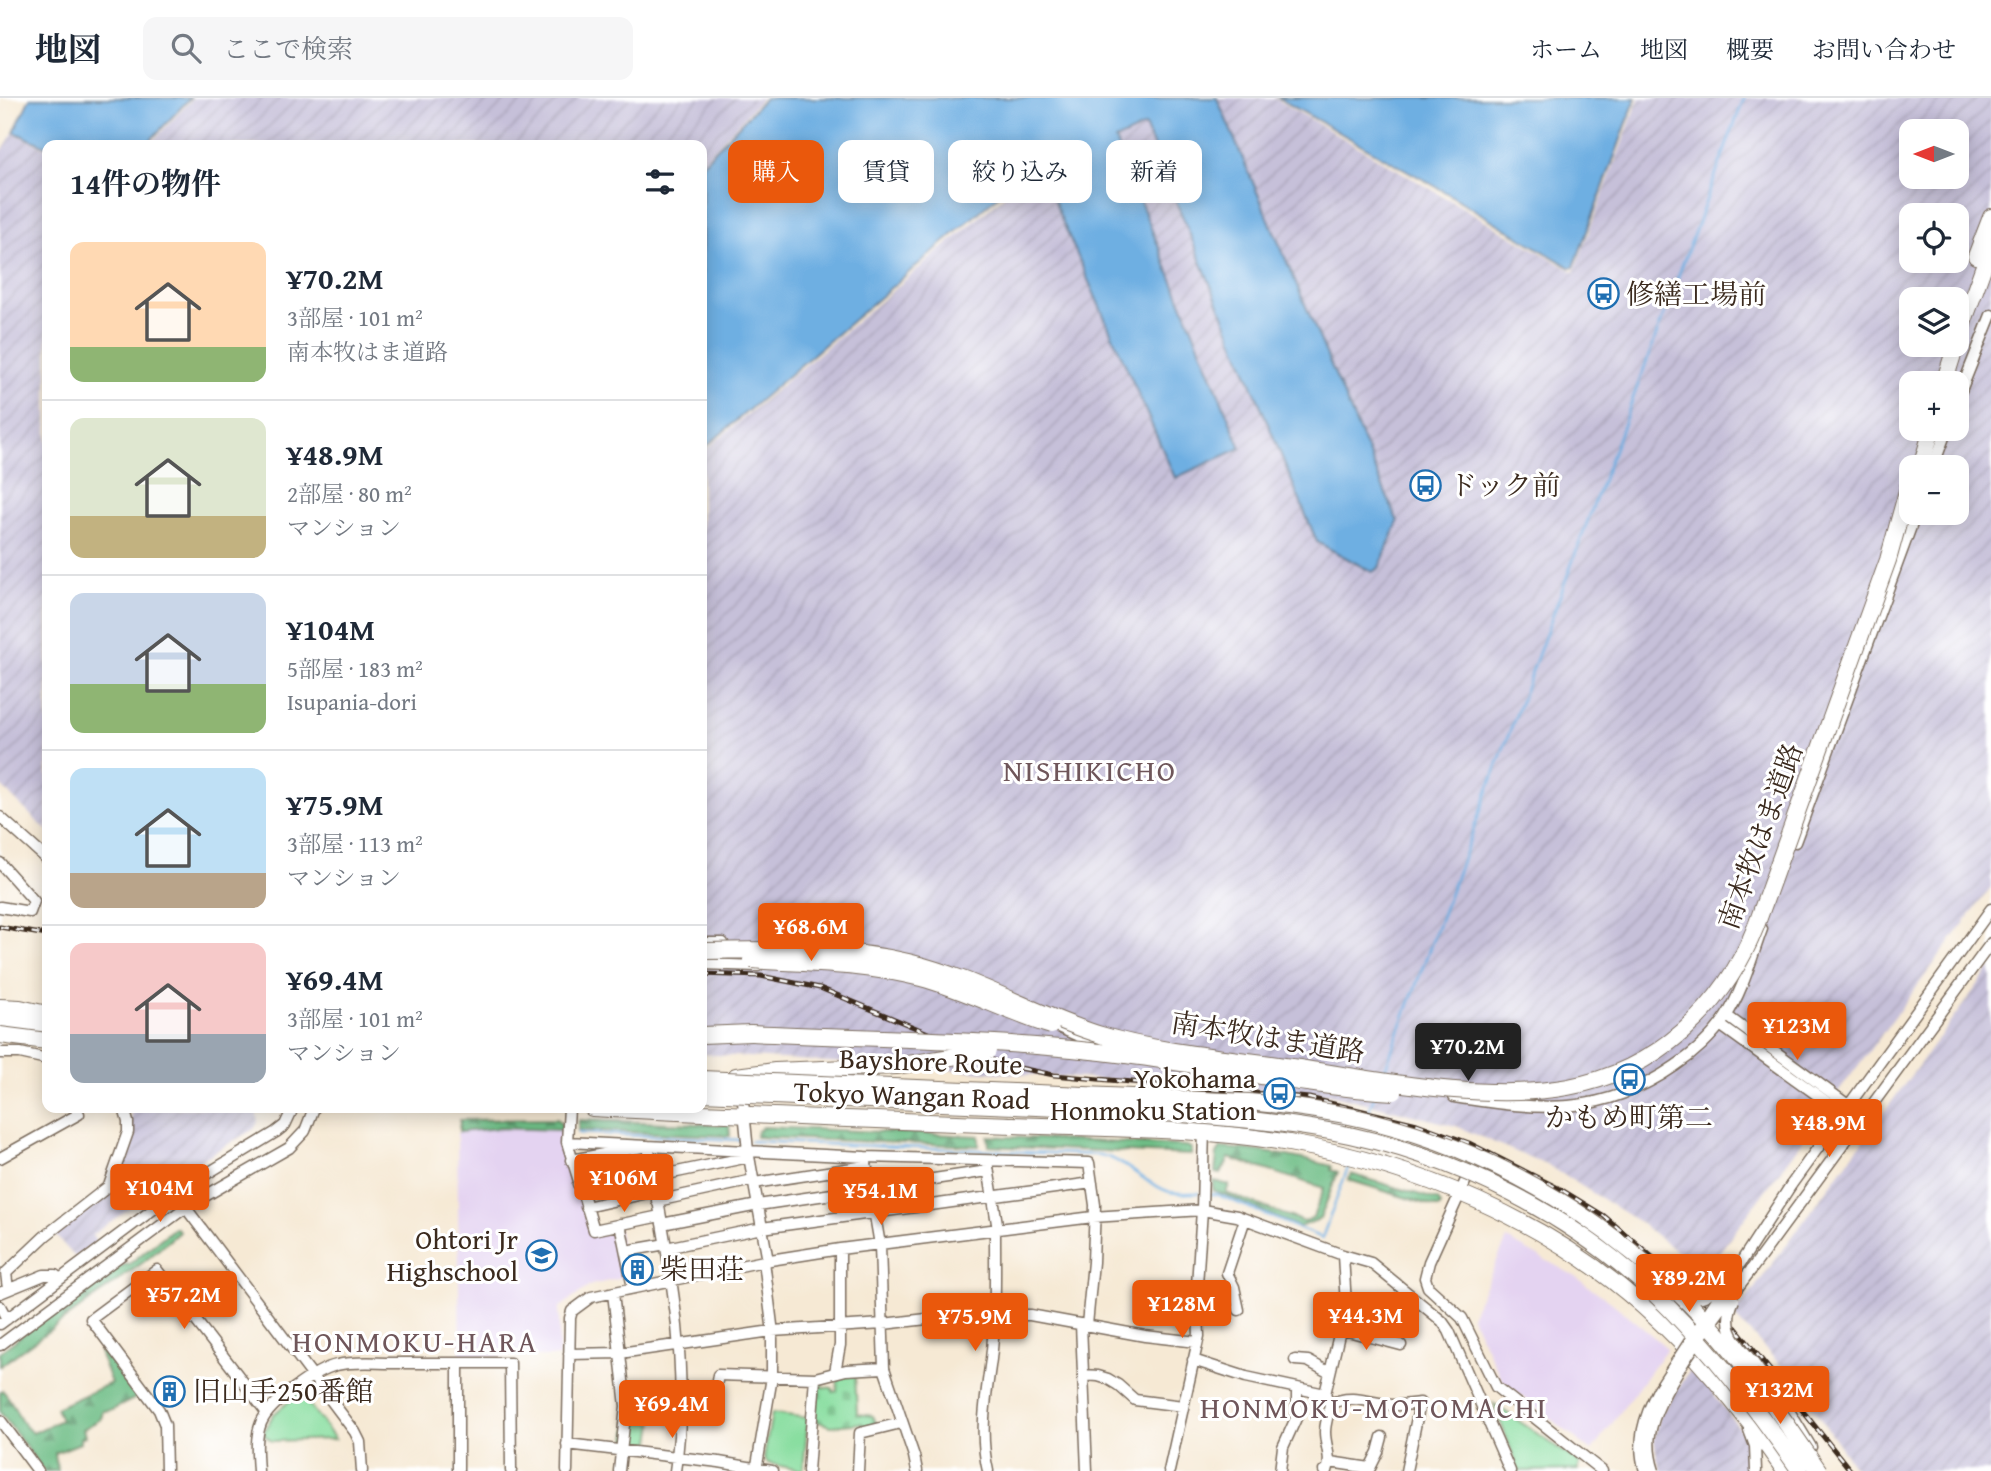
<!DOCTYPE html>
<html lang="ja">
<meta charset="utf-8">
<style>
:root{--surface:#fff;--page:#f6f6f7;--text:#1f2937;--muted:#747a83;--line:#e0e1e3;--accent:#ea580c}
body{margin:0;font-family:"Gentium Book Plus","Noto Serif JP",serif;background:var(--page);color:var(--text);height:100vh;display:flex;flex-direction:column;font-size:26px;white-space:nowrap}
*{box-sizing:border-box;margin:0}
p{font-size:23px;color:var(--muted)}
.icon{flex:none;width:38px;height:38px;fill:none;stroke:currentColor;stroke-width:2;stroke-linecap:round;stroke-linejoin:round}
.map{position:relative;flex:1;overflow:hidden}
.sheet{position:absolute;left:42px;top:42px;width:665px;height:973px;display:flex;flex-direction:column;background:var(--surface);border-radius:14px;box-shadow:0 4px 18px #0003}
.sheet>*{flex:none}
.top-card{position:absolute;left:728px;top:42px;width:665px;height:63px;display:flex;gap:14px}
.needle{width:46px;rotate:270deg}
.fabs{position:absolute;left:1899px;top:21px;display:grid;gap:14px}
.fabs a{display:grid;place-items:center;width:70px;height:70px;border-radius:14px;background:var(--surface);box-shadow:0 4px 18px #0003;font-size:35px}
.price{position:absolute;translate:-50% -60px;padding:0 16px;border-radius:7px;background:var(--accent);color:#fff;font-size:23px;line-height:46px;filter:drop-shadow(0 2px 4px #0008)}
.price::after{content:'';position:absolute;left:50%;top:42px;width:21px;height:16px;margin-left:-10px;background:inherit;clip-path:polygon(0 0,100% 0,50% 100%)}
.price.selected{background:#222;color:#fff}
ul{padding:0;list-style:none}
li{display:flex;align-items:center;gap:21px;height:175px;padding:0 28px}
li+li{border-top:2px solid var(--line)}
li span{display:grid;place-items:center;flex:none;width:196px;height:140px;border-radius:14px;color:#555}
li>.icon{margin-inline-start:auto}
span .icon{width:84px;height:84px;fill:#fffc;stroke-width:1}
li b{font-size:30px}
h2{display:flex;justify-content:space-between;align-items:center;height:84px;padding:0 28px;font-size:30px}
.chip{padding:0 24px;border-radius:14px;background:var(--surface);box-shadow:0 4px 18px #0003;font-size:24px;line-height:63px}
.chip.selected{background:var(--accent);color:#fff}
header{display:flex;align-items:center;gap:42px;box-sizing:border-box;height:98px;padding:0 35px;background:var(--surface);border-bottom:2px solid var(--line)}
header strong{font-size:33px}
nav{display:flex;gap:38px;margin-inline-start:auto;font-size:24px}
.search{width:490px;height:63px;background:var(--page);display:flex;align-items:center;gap:18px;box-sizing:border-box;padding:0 24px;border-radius:14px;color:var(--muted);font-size:26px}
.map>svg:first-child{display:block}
.built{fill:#e4d3f1}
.industrial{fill:url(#industrial-furrows);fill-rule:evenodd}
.forest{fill:url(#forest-firs);stroke:#547452;stroke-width:2}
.cemetery{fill:url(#cemetery-stones);stroke:#62845f;stroke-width:2}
.park{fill:#89dea0;stroke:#62845f;stroke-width:2}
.water{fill:#6eafe2;stroke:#546c80;stroke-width:2}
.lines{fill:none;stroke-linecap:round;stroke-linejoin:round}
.stream{stroke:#6eafe2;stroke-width:2.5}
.minor-casing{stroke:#7c6d5e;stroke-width:13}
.highway-casing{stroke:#7c6d5e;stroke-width:18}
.minor{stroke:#fff;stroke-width:10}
.highway{stroke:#fff;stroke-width:16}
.rail-casing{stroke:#3b2a1e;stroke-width:5}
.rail{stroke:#fff;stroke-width:2.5;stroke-dasharray:8;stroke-linecap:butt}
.minor-bridge-casing{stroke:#7c6d5e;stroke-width:13;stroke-linecap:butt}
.highway-bridge-casing{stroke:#7c6d5e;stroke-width:18;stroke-linecap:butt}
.minor-bridge{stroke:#fff;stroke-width:10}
.highway-bridge{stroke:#fff;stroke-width:16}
.labels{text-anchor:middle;stroke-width:6;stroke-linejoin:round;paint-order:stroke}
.poi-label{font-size:28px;fill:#3b2a1e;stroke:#fff;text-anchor:start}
.street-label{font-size:28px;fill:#3b2a1e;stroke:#fff}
.neighbourhood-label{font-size:30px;letter-spacing:2px;fill:#6f565a;stroke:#fff}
</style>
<header>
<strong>地図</strong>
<div class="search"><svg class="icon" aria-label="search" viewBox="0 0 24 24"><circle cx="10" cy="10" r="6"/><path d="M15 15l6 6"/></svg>ここで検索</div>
<nav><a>ホーム</a><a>地図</a><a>概要</a><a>お問い合わせ</a></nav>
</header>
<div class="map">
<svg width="1991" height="1373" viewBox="0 0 1991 1373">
<defs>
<pattern id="industrial-furrows" width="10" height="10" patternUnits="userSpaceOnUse" patternTransform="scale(1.75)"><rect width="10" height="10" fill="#c6c0d9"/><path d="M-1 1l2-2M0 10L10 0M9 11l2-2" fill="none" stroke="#aba5ba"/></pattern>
<pattern id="forest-firs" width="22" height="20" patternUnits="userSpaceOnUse" patternTransform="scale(1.75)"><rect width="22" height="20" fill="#6ebd86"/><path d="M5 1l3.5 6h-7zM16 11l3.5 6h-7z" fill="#5c9a6d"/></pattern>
<pattern id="cemetery-stones" width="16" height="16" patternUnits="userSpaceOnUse" patternTransform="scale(1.75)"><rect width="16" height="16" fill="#89dea0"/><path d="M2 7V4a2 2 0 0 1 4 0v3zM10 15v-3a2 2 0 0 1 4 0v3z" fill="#77bf89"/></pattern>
</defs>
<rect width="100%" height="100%" fill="#fff"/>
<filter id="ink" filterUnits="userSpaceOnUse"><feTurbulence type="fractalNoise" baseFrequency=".0143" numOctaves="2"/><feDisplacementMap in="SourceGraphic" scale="14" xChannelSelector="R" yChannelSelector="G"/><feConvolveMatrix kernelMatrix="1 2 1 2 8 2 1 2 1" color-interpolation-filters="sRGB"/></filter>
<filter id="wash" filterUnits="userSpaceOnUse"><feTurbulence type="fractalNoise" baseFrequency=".00686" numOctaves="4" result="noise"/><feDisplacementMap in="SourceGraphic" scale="28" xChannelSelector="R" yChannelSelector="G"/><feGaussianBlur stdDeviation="1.57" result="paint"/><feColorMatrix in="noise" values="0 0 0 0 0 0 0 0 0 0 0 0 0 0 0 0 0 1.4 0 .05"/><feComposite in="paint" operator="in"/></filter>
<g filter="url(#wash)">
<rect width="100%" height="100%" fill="#f6e9d4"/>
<path class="built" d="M510,1028L563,1033L592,1135L618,1130L627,1179L591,1187L559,1210V1259L460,1258L457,1035Z
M1507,1141L1573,1177L1611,1204L1667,1250L1592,1353L1503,1284L1471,1218Z"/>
<path class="industrial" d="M193,0H762L702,64V47H149Z
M1218,0H1274L1574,174L1639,0H1991V789L1704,1175L1639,1124L1551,1069L1456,1028L1330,996L702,956V355L1005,97L1006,91L1117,45L1115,41L1145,28L1150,39L1221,10ZM1911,33H1956V79H1911ZM1911,117H1956V163H1911ZM1911,201H1956V247H1911ZM1911,285H1956V331H1911ZM1911,369H1956V415H1911Z
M13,35L47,51V733L0,687V56Z
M1991,869V1373H1857L1789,1276L1734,1218Z
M131,1010H256L258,1024L254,1031L177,1076L92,1137L96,1144L75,1159L54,1136L104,1098L131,1037Z
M1693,1268L1746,1339L1753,1362L1750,1373H1662L1657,1361L1654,1342L1660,1317Z"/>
<path class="forest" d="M557,1021L562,1027V1032L498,1030L459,1034L460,1022Z
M579,1022L729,1027L730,1038L578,1032Z
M762,1029L979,1038V1048L756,1039V1035Z
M988,1038L1187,1048L1192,1051L1191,1057L989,1048Z
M1221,1050C1259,1051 1295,1059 1332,1068L1331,1072L1338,1074L1320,1121L1299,1129L1213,1092L1214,1083L1229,1087L1226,1095L1304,1124L1313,1119L1324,1090L1229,1060L1221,1076L1215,1075L1217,1056Z
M1351,1076L1438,1102L1441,1107L1439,1110L1349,1082Z
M174,1130H177L179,1134L145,1163L0,1268V1254L105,1175L126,1166L128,1167Z
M99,1254L112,1256L142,1297L112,1312L103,1313L101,1321L83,1331L85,1338L80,1340V1345L55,1355L57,1373H44L0,1314V1294L2,1292C17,1306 16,1324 33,1335L61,1322L56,1310L111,1285Z"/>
<path class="cemetery" d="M855,1275L857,1316L873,1318L877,1327L863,1331L862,1325L831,1328L815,1323L818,1283H823L822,1289L832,1290L833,1294L837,1293L838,1276Z"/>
<path class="park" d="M300,1294L335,1341L272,1343L263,1336L273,1317Z
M1494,1306L1580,1365L1578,1372L1519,1373Z
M772,1315L808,1320L803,1373L767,1365L764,1359Z
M628,1322L654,1325L650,1348L626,1345Z"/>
<path class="water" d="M30,0H190L146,47L47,49L14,34Z
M765,0H1217L1398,424L1379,470L1372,474L1317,444L1145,28L1115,42L1241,350L1175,380L1060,118L1045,74L1006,91L702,352V66Z
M1278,0H1636L1574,169L1571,170L1440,91Z"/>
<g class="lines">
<path class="stream" d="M1382,979L1744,0
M1368,1015L1374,998
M578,1035L743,1042
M750,1043L1100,1057C1126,1062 1144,1086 1170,1094C1178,1096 1189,1095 1198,1095
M1205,1096H1216L1322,1140L1350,1064"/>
</g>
</g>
<g filter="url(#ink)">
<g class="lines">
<defs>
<path id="minor" d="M1956,305L1991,217
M1933,369L1947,331
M0,719L47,761
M1795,744L1916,415
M0,765L34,803L30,814L0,809
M702,845H723
M702,866L758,868
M1727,918L1848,1007L1861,1023
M1049,925L1092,944L1117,948
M1720,927L1845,1017
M0,955H20L47,961
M742,993L748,1053L768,1163
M1454,999C1540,1012 1600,1020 1675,968C1693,956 1713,938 1725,920C1743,893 1751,861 1762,831
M569,1010L567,1044L594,1132L660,1118
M567,1044L865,1059L1089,1065L1095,1107L1093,1164L1087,1227
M865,1059L880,1147L884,1270L914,1358L917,1373
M0,1060L79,1016L75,1010
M571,1062L648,1048C667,1154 692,1265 675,1373
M988,1069L998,1132
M1470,1073L1429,1164L1425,1180L1428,1189L1462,1220L1496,1289L1602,1373
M653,1079L749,1059
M754,1085L866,1068
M578,1086L652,1071
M1791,1087L1991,811
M657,1103L753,1082
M183,1106L355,1334L360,1344L362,1373
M586,1109L656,1093
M620,1126L633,1190
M662,1126L758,1107L988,1073
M666,1150L762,1130L1092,1085
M626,1153L666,1146
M1751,1172L1991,845
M8,1191L6,1175L45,1138L109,1088L128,1034V1024L124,1010
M0,1195L44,1177H55L60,1181
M613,1195L626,1308L619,1373
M0,1208L7,1221
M1239,1212L1234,1189L1227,1175L1245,1121
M0,1226L175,1095L276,1034L285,1027L293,1010
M1081,1226L1087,1373
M1340,1231L1401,1247
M0,1247L186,1109L289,1050L305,1033L314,1010
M569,1256L620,1255L772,1233L883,1226L962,1217H1030L1145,1238L1197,1244
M1193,1262L1246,1279L1325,1296L1330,1306C1329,1315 1325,1325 1325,1334C1325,1348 1332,1359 1327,1373H1324
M1295,1262L1308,1263L1330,1275
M458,1265V1373
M1755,1267L1791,1316L1811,1349
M835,1274L840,1247V1151
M1084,1277L1098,1278L1108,1281L1118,1287L1135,1302L1183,1308
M679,1295L715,1294L718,1277L815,1280L846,1272L884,1270
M1325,1296L1346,1207L1343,1157
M1330,1306C1351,1295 1371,1305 1392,1307C1401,1308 1411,1306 1420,1305L1406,1373
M0,1322L38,1373
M1749,1332L1755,1348L1756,1373
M567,1346L719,1364L772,1373
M1330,1364L1370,1370L1378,1354L1382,1339
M166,1373L165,1327L159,1312L91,1221L157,1172L267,1315
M258,1373C257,1357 255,1340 261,1325C269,1305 317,1271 337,1267C354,1263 374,1265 391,1265C431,1265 471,1265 510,1265L511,1373
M567,1373L570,1220L572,1213L591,1199L764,1163L840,1151L1093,1119L1202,1112L1237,1118L1343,1157L1371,1165L1442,1223L1449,1233L1510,1373
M756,1373L772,1279V1227L764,1163
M808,1373L815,1280
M858,1373L860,1335L901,1325
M988,1373C979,1335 986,1299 991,1261C996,1219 995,1175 995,1132
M1169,1373L1199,1238L1197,1187L1202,1112L1204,1030
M1280,1373L1283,1349L1297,1318V1290"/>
<path id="highway" d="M1976,158L1991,119
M1956,245L1991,148
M1944,285L1956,247
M1921,369L1932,331
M0,909L20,910L47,916
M0,921L47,927
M702,937L751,935
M736,978L775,973L848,970
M592,1010C732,1017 873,1022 1013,1027C1105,1031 1198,1029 1289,1045C1416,1067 1547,1122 1644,1209C1698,1257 1744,1314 1785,1373
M1236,1010L1294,1018L1338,1028
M1554,1112L1576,1124L1620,1154"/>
</defs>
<use href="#minor" class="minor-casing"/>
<use href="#highway" class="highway-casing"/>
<use href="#minor" class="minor"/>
<use href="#highway" class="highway"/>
<defs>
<path id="rail" d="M0,829L47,837
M702,876L761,878L820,890L1005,967L1054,977L1309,1000L1417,1026L1469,1045L1560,1091L1604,1118L1736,1230L1851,1373"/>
</defs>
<use href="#rail" class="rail-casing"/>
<use href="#rail" class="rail"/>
<defs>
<path id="minor-bridge" d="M1683,1197C1699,1204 1710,1198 1720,1185
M1734,1202C1720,1232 1738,1245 1755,1267
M1645,1373C1636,1344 1644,1319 1658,1292L1791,1087
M1654,1373C1650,1361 1648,1349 1650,1336C1657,1290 1722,1210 1751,1172"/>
<path id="highway-bridge" d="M702,853C770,852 841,848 908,864C976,880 1035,917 1101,937C1165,956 1234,960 1299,970C1382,983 1485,1004 1568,989C1656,973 1724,910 1756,828L1888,462L1911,379
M751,862C807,866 866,866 921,880C966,892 1007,914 1051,928
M751,935C876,941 1002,941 1126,957C1215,968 1304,989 1394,994
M0,937L47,943
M848,970L896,968L988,953
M702,981L1249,1004C1291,1008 1333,1013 1375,1024C1504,1057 1616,1127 1707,1224C1749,1269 1784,1322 1819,1373
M702,995C821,1000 940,1005 1059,1010C1150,1014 1240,1017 1329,1033C1455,1056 1579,1119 1669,1210C1718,1260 1760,1315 1800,1373"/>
</defs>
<use href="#minor-bridge" class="minor-bridge-casing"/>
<use href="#highway-bridge" class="highway-bridge-casing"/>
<use href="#minor-bridge" class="minor-bridge"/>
<use href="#highway-bridge" class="highway-bridge"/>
</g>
</g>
<defs>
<symbol id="bus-ring" viewBox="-11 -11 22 22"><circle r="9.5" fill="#fff" stroke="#1f6fb2" stroke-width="1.5"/><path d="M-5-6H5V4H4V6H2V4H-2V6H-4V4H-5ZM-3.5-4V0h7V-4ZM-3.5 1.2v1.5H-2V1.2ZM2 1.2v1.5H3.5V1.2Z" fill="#1f6fb2"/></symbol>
<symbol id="school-ring" viewBox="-11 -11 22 22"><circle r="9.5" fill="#fff" stroke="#1f6fb2" stroke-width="1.5"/><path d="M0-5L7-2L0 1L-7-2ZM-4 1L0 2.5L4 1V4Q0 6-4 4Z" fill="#1f6fb2"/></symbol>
<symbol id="building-ring" viewBox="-11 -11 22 22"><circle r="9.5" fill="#fff" stroke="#1f6fb2" stroke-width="1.5"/><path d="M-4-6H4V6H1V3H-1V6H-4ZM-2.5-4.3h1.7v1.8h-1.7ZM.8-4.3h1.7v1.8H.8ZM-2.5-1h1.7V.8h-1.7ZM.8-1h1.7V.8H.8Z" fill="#1f6fb2"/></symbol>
</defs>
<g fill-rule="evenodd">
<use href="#bus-ring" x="1586" y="178" width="35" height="35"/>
<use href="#bus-ring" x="1408" y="370" width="35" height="35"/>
<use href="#bus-ring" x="1612" y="964" width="35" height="35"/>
<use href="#bus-ring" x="1262" y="978" width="35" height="35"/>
<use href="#school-ring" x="524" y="1140" width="35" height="35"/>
<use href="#building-ring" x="620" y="1154" width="35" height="35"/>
<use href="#building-ring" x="152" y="1276" width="35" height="35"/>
</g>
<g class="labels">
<g class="poi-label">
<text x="1626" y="206">修繕工場前</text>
<text x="1449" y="397">ドック前</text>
<text x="1256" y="990" text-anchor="end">Yokohama<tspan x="1256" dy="32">Honmoku Station</tspan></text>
<text x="1629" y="1029" text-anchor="middle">かもめ町第二</text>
<text x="518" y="1151" text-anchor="end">Ohtori Jr<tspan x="518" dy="32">Highschool</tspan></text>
<text x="660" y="1181">柴田荘</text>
<text x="193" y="1303">旧山手250番館</text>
</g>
<g class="street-label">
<text transform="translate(1760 738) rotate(-70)" y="10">南本牧はま道路</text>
<text transform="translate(1268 939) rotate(9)" y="10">南本牧はま道路</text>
<text transform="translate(931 963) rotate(2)" y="10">Bayshore Route</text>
<text transform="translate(912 997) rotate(2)" y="10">Tokyo Wangan Road</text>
</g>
<g class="neighbourhood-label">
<text x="1090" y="683">NISHIKICHO</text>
<text x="415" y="1254">HONMOKU-HARA</text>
<text x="1374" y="1320">HONMOKU-MOTOMACHI</text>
</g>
</g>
</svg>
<div class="fabs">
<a><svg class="needle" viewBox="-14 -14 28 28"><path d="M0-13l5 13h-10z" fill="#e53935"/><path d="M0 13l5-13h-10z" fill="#747a83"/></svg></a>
<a><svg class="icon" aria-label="locate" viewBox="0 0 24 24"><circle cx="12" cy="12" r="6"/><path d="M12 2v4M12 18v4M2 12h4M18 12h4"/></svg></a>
<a><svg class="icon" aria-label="layers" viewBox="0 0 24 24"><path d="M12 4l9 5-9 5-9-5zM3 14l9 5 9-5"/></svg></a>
<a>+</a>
<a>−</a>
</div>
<b class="price" style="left:811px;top:865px">¥68.6M</b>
<b class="price" style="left:1797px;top:964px">¥123M</b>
<b class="price selected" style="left:1468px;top:985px">¥70.2M</b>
<b class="price" style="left:1829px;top:1061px">¥48.9M</b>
<b class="price" style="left:624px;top:1116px">¥106M</b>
<b class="price" style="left:160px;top:1126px">¥104M</b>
<b class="price" style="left:881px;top:1129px">¥54.1M</b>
<b class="price" style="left:1689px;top:1216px">¥89.2M</b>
<b class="price" style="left:184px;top:1233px">¥57.2M</b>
<b class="price" style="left:1182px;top:1242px">¥128M</b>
<b class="price" style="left:1366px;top:1254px">¥44.3M</b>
<b class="price" style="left:975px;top:1255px">¥75.9M</b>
<b class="price" style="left:1780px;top:1328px">¥132M</b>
<b class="price" style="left:672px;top:1342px">¥69.4M</b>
<div class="top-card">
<a class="chip selected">購入</a>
<a class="chip">賃貸</a>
<a class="chip">絞り込み</a>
<a class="chip">新着</a>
</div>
<section class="sheet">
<h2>14件の物件<svg class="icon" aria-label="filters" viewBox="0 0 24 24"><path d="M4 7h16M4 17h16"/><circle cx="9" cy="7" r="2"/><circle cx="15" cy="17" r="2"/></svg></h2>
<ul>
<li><span style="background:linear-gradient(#ffd9b3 75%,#8fb573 0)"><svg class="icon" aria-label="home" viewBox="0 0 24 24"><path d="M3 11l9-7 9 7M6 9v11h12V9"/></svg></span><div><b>¥70.2M</b><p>3部屋 · 101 m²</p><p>南本牧はま道路</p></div></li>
<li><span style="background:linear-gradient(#dfe7d0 70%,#c2b280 0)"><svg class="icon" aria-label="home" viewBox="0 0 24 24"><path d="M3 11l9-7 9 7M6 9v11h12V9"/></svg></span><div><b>¥48.9M</b><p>2部屋 · 80 m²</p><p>マンション</p></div></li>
<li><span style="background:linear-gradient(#c9d6e8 65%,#8fb573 0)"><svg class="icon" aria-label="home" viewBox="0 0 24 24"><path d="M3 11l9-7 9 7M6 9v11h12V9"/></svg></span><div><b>¥104M</b><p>5部屋 · 183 m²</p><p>Isupania-dori</p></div></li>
<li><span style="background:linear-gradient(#bfe0f5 75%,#b9a48a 0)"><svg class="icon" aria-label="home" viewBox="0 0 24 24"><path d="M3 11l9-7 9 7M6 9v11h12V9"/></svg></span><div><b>¥75.9M</b><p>3部屋 · 113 m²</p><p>マンション</p></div></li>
<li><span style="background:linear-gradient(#f6c9c9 65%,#9aa5b1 0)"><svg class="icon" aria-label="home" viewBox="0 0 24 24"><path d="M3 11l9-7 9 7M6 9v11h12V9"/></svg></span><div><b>¥69.4M</b><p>3部屋 · 101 m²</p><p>マンション</p></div></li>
</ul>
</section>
</div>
